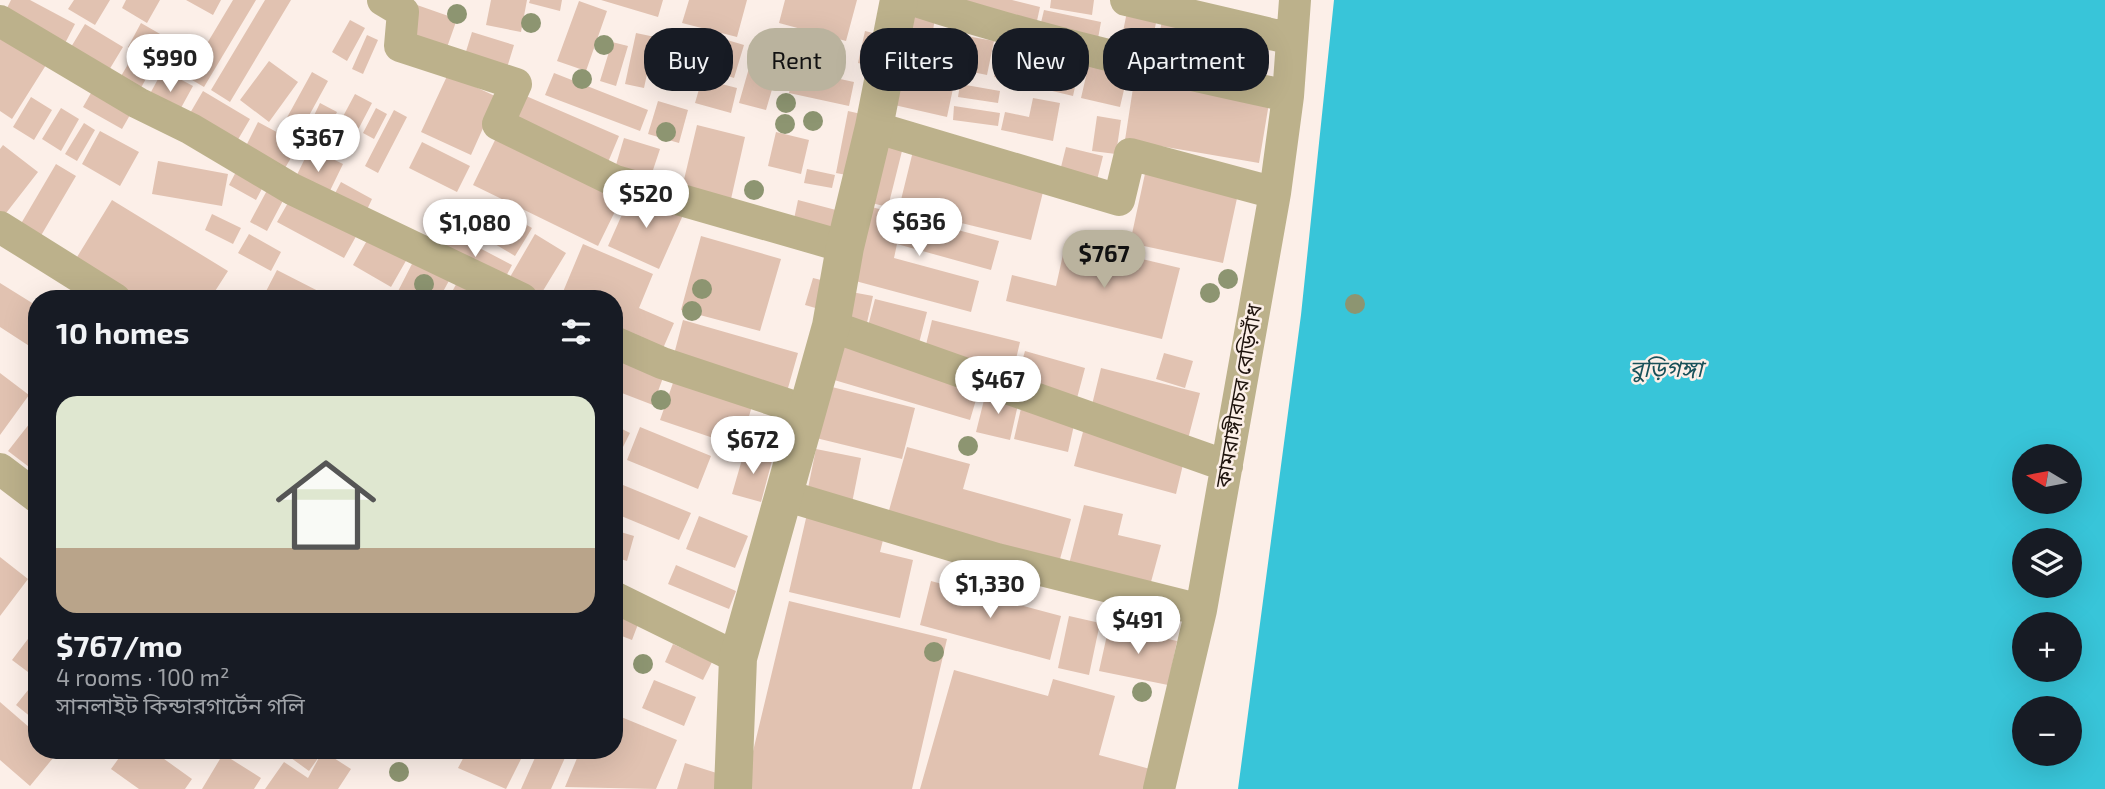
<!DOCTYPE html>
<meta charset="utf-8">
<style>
:root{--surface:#171b24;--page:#242831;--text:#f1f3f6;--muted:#9ea1a6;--accent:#bab39e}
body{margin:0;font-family:"Exo 2","Noto Sans Bengali",sans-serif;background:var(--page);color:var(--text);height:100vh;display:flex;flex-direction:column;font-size:26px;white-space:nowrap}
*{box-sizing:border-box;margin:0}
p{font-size:23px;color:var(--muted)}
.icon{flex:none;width:38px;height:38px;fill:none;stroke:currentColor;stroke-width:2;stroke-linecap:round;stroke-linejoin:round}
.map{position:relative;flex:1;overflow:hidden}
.panel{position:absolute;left:28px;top:290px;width:595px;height:469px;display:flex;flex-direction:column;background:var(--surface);border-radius:28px;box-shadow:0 7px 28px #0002}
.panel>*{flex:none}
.hud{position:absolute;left:644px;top:28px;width:665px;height:63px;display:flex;gap:14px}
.needle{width:46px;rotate:280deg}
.tools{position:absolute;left:2012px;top:444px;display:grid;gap:14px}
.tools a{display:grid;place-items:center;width:70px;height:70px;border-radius:50%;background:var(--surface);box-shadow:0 7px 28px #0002;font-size:35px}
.price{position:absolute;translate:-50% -60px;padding:0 16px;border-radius:24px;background:#fff;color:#222;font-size:23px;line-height:46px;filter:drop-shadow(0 2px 4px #0008)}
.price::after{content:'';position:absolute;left:50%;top:42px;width:21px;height:16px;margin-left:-10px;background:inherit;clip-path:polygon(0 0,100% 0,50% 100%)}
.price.selected{background:var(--accent);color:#111}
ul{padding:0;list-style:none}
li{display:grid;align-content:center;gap:14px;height:371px;padding:0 28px}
li span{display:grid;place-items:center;height:217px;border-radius:21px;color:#555}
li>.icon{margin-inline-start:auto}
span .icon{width:126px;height:126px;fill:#fffc;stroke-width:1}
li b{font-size:30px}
h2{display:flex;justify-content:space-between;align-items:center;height:84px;padding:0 28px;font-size:30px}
.chip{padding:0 24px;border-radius:28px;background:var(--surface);box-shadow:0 7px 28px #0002;font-size:24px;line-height:63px}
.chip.selected{background:var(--accent);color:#111}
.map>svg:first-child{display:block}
.water{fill:#38c5d9;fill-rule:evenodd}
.building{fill:#e1c2b1}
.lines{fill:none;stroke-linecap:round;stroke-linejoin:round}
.minor{stroke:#bcb18b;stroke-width:32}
.tertiary{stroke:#bcb18b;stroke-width:38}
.tree{fill:#8d9571}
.labels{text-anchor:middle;stroke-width:5;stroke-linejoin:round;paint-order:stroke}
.street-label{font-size:21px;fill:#1d120c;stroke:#fcefe8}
.water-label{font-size:23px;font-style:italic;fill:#175059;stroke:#fcefe8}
</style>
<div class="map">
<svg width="2105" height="789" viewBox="0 0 2105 789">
<rect width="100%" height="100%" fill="#fcefe8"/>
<path class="water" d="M1334,0H2105V789H1238L1301,315ZM2025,457H2070V502H2025ZM2025,541H2070V586H2025ZM2025,625H2070V670H2025ZM2025,709H2070V754H2025Z"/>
<path class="building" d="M11,0H30L75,24L61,51L2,18Z
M74,0H110L95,25L68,9Z
M126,0H160L147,23L122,8Z
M186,0H221L213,15Z
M233,0H256L204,87L187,77Z
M265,0H291L230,102L211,90Z
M491,0H527L521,32L486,25Z
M530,0H562L560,11L529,3Z
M601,0H663L658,17Z
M689,0H747L737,37L682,23Z
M785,0H857L846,41L779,23Z
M941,0H1012L1040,7L1035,30Z
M1051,0H1094L1092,15L1050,8Z
M579,1L607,11L586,71L557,61Z
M417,5L457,19L445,53L405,39Z
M904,6L936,12L929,55L896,50Z
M1128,7L1158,13L1149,57L1119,51Z
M1044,10L1101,22L1097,44L1039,31Z
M350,20L365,28L347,61L332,52Z
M1162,21L1248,38L1240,82L1153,64Z
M141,23L174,42L161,66L128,47Z
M85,24L123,47L103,80L65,57Z
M865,31L885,36L878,68L858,63Z
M472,32L514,45L506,71L464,58Z
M1003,32L1081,54L1075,75L997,53Z
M636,33L655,37L644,88L625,84Z
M950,33L994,41L987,75L943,66Z
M0,35L46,65L12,119L0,111Z
M367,35L378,40L363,74L352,69Z
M717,37L744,45L734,78L707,69Z
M612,42L628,46L616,86L600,81Z
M666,49L698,62L686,91L654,79Z
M134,54L153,66L137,95L117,83Z
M753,54L780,62L766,110L739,103Z
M999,58L1077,78L1073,96L994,77Z
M1090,59L1129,68L1120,107L1081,98Z
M269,61L298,82L269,122L240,100Z
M898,67L955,79L947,117L890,104Z
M794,69L854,82L849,106L789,93Z
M163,70L193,86L176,117L146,101Z
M312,72L328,81L300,132L284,123Z
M554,73L648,110L640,131L545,95Z
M448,74L497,97L471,155L421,132Z
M1135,75L1270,97L1259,163L1125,140Z
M702,79L737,88L731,113L695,103Z
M960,84L1000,91L998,103L958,97Z
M95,86L134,108L122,129L83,107Z
M203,91L250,119L233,148L186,120Z
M519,93L619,136L606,167L505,124Z
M355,94L372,103L349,147L332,137Z
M31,97L52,110L34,140L13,127Z
M1033,98L1060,103L1053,141L1001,130L1005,112L1029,117Z
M658,101L688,110L679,143L648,134Z
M320,103L337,112L323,141L306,132Z
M954,106L1000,113L998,126L953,120Z
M61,108L79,119L61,151L42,139Z
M376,108L387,114L374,139L363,133Z
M394,110L407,117L378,173L365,166Z
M848,111L870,116L857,177L836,173Z
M1097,116L1121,120L1116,154L1092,151Z
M258,122L299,144L281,175L242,154Z
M84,123L95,130L77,161L65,154Z
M697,125L745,137L731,199L682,188Z
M100,131L139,152L120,186L82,164Z
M776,132L809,140L801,174L768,166Z
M498,134L623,195L598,246L473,185Z
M879,137L904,143L888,207L863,201Z
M624,138L660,149L648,185L613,175Z
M422,142L470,166L457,192L409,168Z
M3,145L38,172L3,217L0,215V149Z
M914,147L1046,180L1031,240L899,208Z
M1066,147L1103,156L1096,184L1059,175Z
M310,148L343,164L326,199L293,183Z
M158,161L228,174L222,206L152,194Z
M56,164L76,176L39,239L19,227Z
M238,168L265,183L256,200L229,185Z
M807,169L835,175L832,188L804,183Z
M1146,169L1239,189L1223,263L1130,243Z
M341,182L372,199L364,216L332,199Z
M271,183L287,193L267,231L250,222Z
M632,192L683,215L659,269L608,246Z
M293,194L359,231L344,258L277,222Z
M112,200L228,271L210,299H134L74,262Z
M798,200L836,210L832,228L794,219Z
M489,203L532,228L515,256L473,231Z
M868,206L999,241L991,270L897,244L894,258L979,281L971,312L848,279Z
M212,214L241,228L233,244L205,230Z
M449,232L512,265L501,286L437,253Z
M249,234L281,252L271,271L238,253Z
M535,234L566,253L538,299H531L506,284Z
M701,236L781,259L760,331L681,310Z
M369,237L407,259L391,287L353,265Z
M1066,241L1180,268L1162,339L1006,301L1012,275L1056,286Z
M583,244L653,274L639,308L674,323L661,353L614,333V299H560Z
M415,258L451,277L439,299H394Z
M277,270L326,295L324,299H262Z
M813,278L833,283L826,311L805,305Z
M459,279L480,290L475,299H448Z
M0,283L37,306V351L0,327Z
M846,291L873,296L866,327L839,321Z
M875,299L927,312L919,343L867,330Z
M683,320L798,353L786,395L672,362Z
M932,320L1020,342L1012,376L924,353Z
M834,340L981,383L970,420L824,377Z
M1025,351L1085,368L1076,402L1015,385Z
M1164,353L1193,361L1185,388L1156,379Z
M616,357L664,375L653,405L614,390Z
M1101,368L1200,393L1188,439L1090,413Z
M0,373L29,395L0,435Z
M674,380L752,406L740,447L660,420Z
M828,386L915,408L902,459L816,438Z
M986,392L1019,400L1010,440L976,432Z
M1022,404L1076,416L1068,452L1014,439Z
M37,414V465L33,470L8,451Z
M614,425L630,433L614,465Z
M640,427L711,456L698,489L627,460Z
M1084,428L1185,456L1176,494L1074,466Z
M907,447L970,464L963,489L1071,519L1057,570L886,521Z
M745,449L773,457L761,502L732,494Z
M816,449L861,458L852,503L807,493Z
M623,485L691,513L679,540L614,513Z
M1084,505L1123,514L1118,535L1161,545L1148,593L1067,572Z
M807,514L885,532L880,552L913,560L900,618L789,592Z
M699,516L748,536L735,568L686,549Z
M614,530L634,536L627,561L614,557Z
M0,557L28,579L0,616Z
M676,565L736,591L729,609L668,584Z
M931,581L1061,616L1050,660L920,625Z
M789,601L947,639L912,789H744Z
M621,611L640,619L632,640L614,633Z
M1069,616L1100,623L1089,675L1058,668Z
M1109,626L1177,641L1168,685L1099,671Z
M37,627V661L28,672L12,660Z
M614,641L623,645L614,665Z
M673,644L712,662L703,680L665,662Z
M954,670L1048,696L1053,679L1115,696L1099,755L1150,769L1145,789H920Z
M37,679V722L16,705Z
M654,680L696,697L684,726L642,708Z
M0,702L37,734V751L58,752L30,786L0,760Z
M614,714L677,740L656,789L565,787L580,751H614Z
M124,751H153L192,779L185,789H139L111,769Z
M290,751H323L351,769L338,789H265L284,762L308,778L321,754L309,771L287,755Z
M467,751H525L506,789L458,768Z
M538,751H568L551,789H521Z
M223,754L261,778L254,789H202Z
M685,763L726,776L722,789H677Z"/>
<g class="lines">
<path class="minor" d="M383,0L403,12L400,46L516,84L498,124L615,181L845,247
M913,0C1036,40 1162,69 1288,96
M1126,0L1292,39
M0,21L138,103L191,129L292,189L522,299
M874,127L1119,200L1130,154L1275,193
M0,227L115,299
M831,326L1227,466
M614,342L662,363L807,411
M0,469L37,497
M784,495L997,559L1201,610
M614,597L738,658
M1159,789L1201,610L1275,193L1288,96L1295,0"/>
<path class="tertiary" d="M733,789L738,658L831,326L845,247L874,127L899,0"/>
</g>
<g class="tree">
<circle cx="457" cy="14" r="10"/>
<circle cx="531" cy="23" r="10"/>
<circle cx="604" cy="45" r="10"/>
<circle cx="582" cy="79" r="10"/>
<circle cx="786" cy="103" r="10"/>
<circle cx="813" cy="121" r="10"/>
<circle cx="785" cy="124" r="10"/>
<circle cx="666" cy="132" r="10"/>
<circle cx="754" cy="190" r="10"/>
<circle cx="1228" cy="279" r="10"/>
<circle cx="424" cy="284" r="10"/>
<circle cx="702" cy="289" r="10"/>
<circle cx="1210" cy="293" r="10"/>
<circle cx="1355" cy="304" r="10"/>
<circle cx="692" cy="311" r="10"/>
<circle cx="661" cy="400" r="10"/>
<circle cx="968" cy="446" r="10"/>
<circle cx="934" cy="652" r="10"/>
<circle cx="643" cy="664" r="10"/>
<circle cx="1142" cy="692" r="10"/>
<circle cx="399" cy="772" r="10"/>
</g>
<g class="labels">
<g class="street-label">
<text transform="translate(1239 396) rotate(-80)" y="7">কামরাঙ্গীরচর বেড়িবাঁধ</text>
</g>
<g class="water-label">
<text x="1666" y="377">বুড়িগঙ্গা</text>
</g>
</g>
</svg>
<div class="tools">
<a><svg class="needle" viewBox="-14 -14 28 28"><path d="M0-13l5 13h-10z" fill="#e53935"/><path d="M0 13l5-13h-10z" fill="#9ea1a6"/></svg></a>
<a><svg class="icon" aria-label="layers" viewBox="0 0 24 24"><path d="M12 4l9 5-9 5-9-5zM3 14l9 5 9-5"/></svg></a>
<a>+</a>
<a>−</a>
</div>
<b class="price" style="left:170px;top:94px">$990</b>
<b class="price" style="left:318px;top:174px">$367</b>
<b class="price" style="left:646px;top:230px">$520</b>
<b class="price" style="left:919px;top:258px">$636</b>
<b class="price" style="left:475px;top:259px">$1,080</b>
<b class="price selected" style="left:1104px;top:290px">$767</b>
<b class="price" style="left:998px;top:416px">$467</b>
<b class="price" style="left:753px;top:476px">$672</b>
<b class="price" style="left:990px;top:620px">$1,330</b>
<b class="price" style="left:1138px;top:656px">$491</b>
<div class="hud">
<a class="chip">Buy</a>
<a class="chip selected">Rent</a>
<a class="chip">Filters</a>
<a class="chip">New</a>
<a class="chip">Apartment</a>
</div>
<section class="panel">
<h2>10 homes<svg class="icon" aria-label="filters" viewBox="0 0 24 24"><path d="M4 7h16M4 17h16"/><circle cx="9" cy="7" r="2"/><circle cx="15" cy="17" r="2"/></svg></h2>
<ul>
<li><span style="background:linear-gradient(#dfe7d0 70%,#b9a48a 0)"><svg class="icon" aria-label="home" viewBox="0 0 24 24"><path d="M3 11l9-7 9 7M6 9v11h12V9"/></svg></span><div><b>$767/mo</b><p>4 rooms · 100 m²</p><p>সানলাইট কিন্ডারগার্টেন গলি</p></div></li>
</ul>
</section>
</div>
